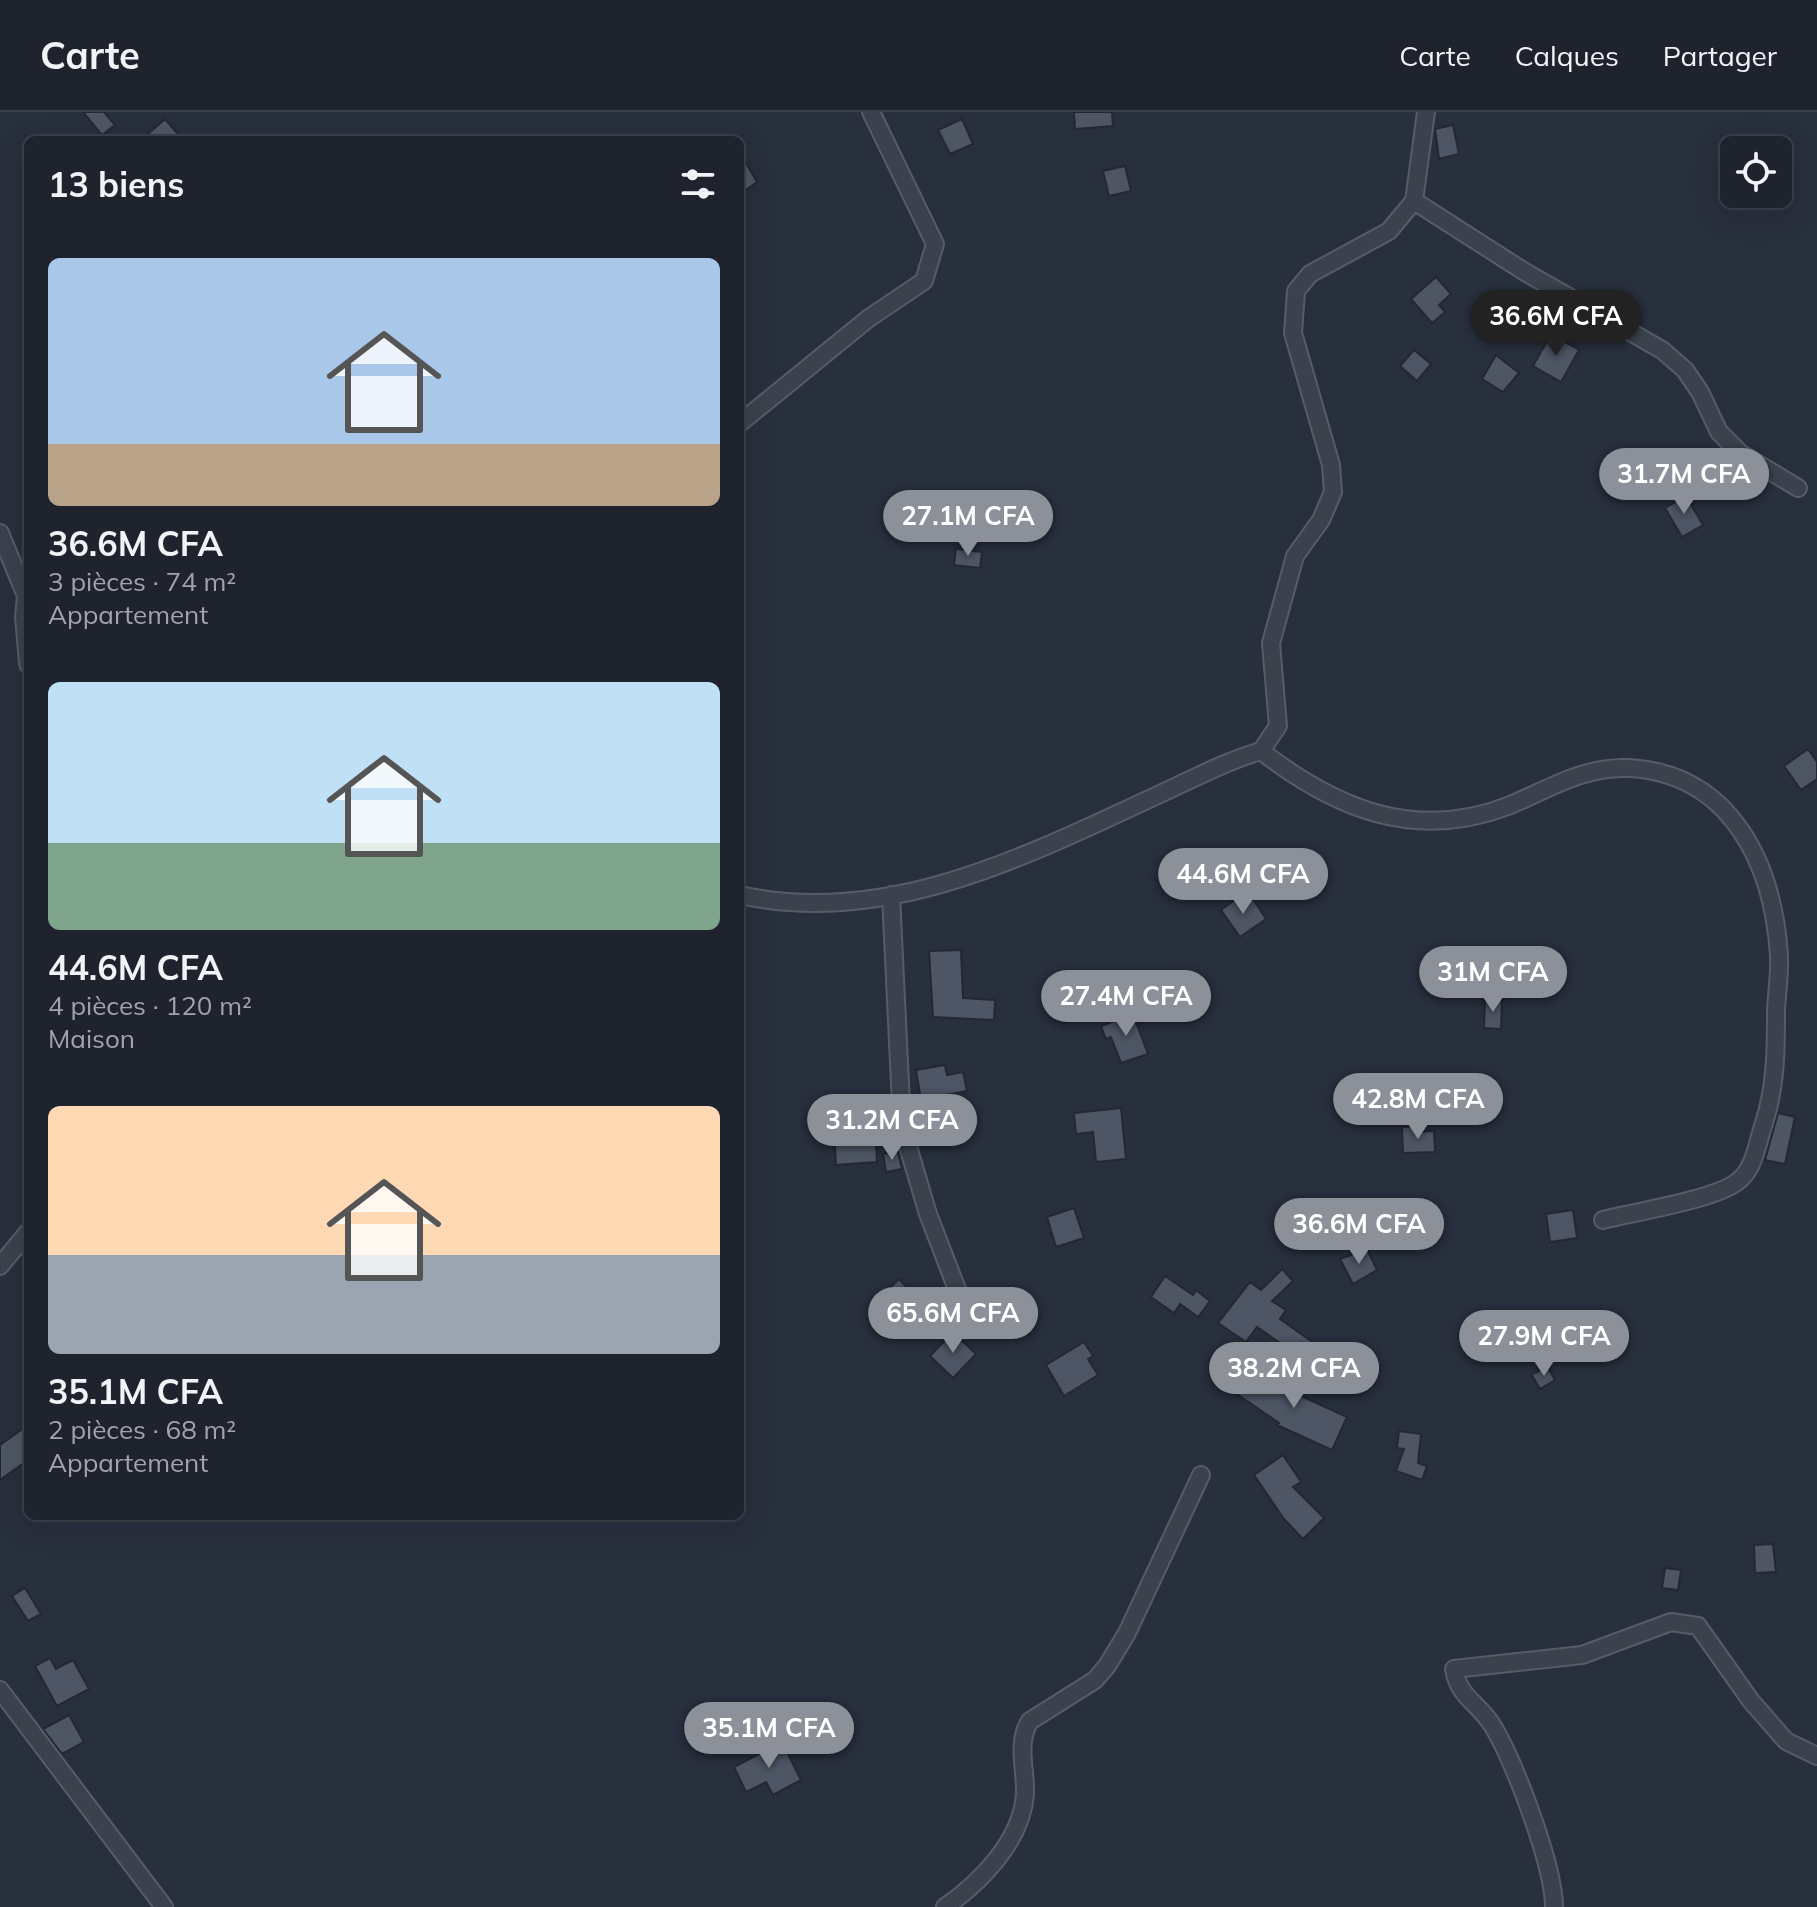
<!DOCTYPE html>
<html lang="fr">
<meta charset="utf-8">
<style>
:root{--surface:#1e232e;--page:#262b36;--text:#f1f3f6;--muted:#a1a4aa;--line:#3c404a;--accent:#8c9099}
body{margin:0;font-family:Mulish,sans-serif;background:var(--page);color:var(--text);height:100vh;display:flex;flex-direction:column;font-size:30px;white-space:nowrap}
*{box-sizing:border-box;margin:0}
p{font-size:26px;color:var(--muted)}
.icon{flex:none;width:44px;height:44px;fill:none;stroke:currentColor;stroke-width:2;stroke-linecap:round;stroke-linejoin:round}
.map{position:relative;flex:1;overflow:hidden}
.side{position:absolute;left:24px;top:24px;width:720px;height:1384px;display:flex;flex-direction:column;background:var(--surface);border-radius:12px;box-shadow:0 8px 32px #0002,0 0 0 2px var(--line)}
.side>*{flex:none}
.tools{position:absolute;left:1720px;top:24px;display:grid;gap:16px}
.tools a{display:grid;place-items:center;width:72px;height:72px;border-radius:12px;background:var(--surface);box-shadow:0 8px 32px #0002,0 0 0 2px var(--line);font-size:40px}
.price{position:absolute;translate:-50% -68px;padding:0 18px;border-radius:28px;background:var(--accent);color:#fff;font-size:26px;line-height:52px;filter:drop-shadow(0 2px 4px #0008)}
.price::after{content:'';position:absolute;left:50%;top:48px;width:24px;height:18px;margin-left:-12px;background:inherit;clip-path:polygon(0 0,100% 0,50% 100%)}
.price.current{background:#222;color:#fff}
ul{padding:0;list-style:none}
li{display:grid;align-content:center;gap:16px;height:424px;padding:0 24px}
li span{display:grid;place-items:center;height:248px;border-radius:12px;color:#555}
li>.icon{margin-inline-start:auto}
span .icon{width:144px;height:144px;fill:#fffc;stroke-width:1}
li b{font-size:34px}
h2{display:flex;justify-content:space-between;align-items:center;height:96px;padding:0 24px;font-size:34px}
header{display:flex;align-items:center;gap:48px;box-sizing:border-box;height:112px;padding:0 40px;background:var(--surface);border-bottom:2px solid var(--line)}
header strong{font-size:38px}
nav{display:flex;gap:44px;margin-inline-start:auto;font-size:28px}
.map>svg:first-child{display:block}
.building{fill:#4e5665;stroke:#222934;stroke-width:2}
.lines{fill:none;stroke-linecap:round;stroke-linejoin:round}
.minor-casing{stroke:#565d68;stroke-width:20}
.minor{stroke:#3b424d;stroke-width:16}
</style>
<header>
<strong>Carte</strong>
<nav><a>Carte</a><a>Calques</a><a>Partager</a></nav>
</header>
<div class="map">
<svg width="1817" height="1795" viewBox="0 0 1817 1795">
<rect width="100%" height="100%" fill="#282f3d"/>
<path class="building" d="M83,0H104L115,13L102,23Z
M1074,0H1112L1113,14L1075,17Z
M165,7L183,28H141Z
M962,7L973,32L950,42L938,18Z
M1453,13L1459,42L1439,47L1435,17Z
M740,41L757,70L740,82Z
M1125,54L1131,79L1109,84L1103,59Z
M1436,165L1451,182L1439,193L1445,200L1432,211L1411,187Z
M1551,222L1579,238L1561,270L1533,254Z
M1414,238L1431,252L1417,269L1400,254Z
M1496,243L1519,261L1503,280L1482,267Z
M1686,384L1703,413L1682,425L1665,396Z
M956,437L982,440L980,456L954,453Z
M1808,637L1817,650V667L1801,678L1784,654Z
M1236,787L1242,795L1253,787L1266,807L1240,825L1221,798Z
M961,838L963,886L995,888L994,908L933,905L929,839Z
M1485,887H1502L1501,917L1484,916Z
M1133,902L1148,942L1121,951L1111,925L1106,927L1101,914Z
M945,953L947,963L963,960L967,979L921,988L916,958Z
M1121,996L1126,1047L1096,1050L1093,1020L1076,1022L1074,1001Z
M1778,1001L1795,1005L1785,1052L1765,1048Z
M863,1014L864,1032H876L877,1050L836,1053L834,1016Z
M1417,1014V1020L1434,1019L1435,1040L1403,1041L1402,1015Z
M898,1040L902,1057L886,1060L883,1042Z
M1074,1096L1084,1126L1056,1135L1047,1105Z
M1573,1098L1577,1126L1550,1130L1546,1102Z
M1311,1105L1320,1120L1302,1131L1293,1117Z
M1367,1137L1377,1158L1353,1172L1340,1147Z
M1282,1157L1293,1169L1272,1189L1286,1198L1280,1207L1325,1239L1318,1249L1294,1234L1291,1239L1257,1215L1246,1230L1218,1211L1250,1170L1261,1178Z
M1165,1164L1193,1183L1196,1178L1210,1189L1198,1205L1180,1192L1174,1201L1151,1185Z
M899,1167L926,1196L914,1209L904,1199L897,1205L879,1187Z
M953,1220L976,1242L953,1266L930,1244Z
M1084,1230L1093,1244L1088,1247L1098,1263L1064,1284L1046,1253Z
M1547,1254L1555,1268L1540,1277L1532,1263Z
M1254,1259L1277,1276L1281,1268L1303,1279L1301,1284L1347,1305L1332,1338L1277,1313L1279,1311L1237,1282Z
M28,1313V1348L0,1368V1333Z
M1399,1319L1421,1322L1418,1351L1427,1354L1422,1368L1396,1359L1404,1337L1397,1336Z
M1283,1343L1301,1370L1293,1375L1324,1406L1303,1427L1284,1407L1254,1363Z
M1773,1432L1776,1460L1755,1461L1754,1433Z
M1665,1456L1681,1458L1678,1478L1662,1476Z
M25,1476L41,1502L28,1509L12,1484Z
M50,1546L56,1557L73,1548L89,1577L57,1594L35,1554Z
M69,1603L84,1630L62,1642L43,1617Z
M782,1630L801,1668L773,1683L766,1670L746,1680L734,1655Z"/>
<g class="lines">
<defs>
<path id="minor" d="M1414,89L1525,160L1662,238L1685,258L1700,280L1719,320L1740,341L1798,376
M740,311L869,206L924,169L935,132L871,0
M0,421L26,484L24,505L28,552
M1261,639L1278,614L1271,531L1295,444L1321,408L1333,380L1331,353L1293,221L1296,179L1310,162L1389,119L1414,89L1426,0
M740,783C888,816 1030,742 1160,682C1193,667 1226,649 1261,639C1335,696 1414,730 1508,694C1547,678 1584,654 1628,656C1731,661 1773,752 1779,843C1780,861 1777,880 1776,898C1776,938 1776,973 1764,1011C1757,1031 1755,1057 1737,1070C1713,1088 1634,1100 1603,1108
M891,783L902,1014L928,1102L960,1185
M0,1154L28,1120
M0,1578L164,1795
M945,1795C981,1770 1022,1728 1025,1682C1026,1658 1016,1630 1030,1609L1095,1568L1107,1554L1127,1521L1201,1363
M1554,1795C1554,1754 1515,1652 1494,1616C1479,1590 1459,1587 1454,1557L1582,1543L1671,1510L1698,1514L1751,1589L1786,1629L1817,1644"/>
</defs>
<use href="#minor" class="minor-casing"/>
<use href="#minor" class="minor"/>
</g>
</svg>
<div class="tools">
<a><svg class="icon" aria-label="locate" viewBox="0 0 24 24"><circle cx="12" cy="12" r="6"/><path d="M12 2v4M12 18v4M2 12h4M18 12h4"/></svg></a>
</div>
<b class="price current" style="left:1556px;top:246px">36.6M CFA</b>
<b class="price" style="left:1684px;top:404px">31.7M CFA</b>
<b class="price" style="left:968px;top:446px">27.1M CFA</b>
<b class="price" style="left:1243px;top:804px">44.6M CFA</b>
<b class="price" style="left:1493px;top:902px">31M CFA</b>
<b class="price" style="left:1126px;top:926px">27.4M CFA</b>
<b class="price" style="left:1418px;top:1029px">42.8M CFA</b>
<b class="price" style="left:892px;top:1050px">31.2M CFA</b>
<b class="price" style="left:1359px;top:1154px">36.6M CFA</b>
<b class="price" style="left:953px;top:1243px">65.6M CFA</b>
<b class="price" style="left:1544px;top:1266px">27.9M CFA</b>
<b class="price" style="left:1294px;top:1298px">38.2M CFA</b>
<b class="price" style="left:769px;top:1658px">35.1M CFA</b>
<section class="side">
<h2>13 biens<svg class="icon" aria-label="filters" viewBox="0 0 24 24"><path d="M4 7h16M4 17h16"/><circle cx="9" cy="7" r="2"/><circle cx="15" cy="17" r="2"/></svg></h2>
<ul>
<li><span style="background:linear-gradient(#a9c7e8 75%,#b9a48a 0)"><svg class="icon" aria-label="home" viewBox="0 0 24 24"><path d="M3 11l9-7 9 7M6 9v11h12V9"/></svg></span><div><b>36.6M CFA</b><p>3 pièces · 74 m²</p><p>Appartement</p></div></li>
<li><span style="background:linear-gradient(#bfe0f5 65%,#7fa58c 0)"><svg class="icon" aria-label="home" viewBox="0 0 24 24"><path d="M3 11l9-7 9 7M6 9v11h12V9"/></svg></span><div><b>44.6M CFA</b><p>4 pièces · 120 m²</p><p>Maison</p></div></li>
<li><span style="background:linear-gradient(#ffd9b3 60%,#9aa5b1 0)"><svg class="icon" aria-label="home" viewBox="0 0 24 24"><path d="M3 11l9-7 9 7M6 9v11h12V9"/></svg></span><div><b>35.1M CFA</b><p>2 pièces · 68 m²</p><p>Appartement</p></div></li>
</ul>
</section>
</div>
